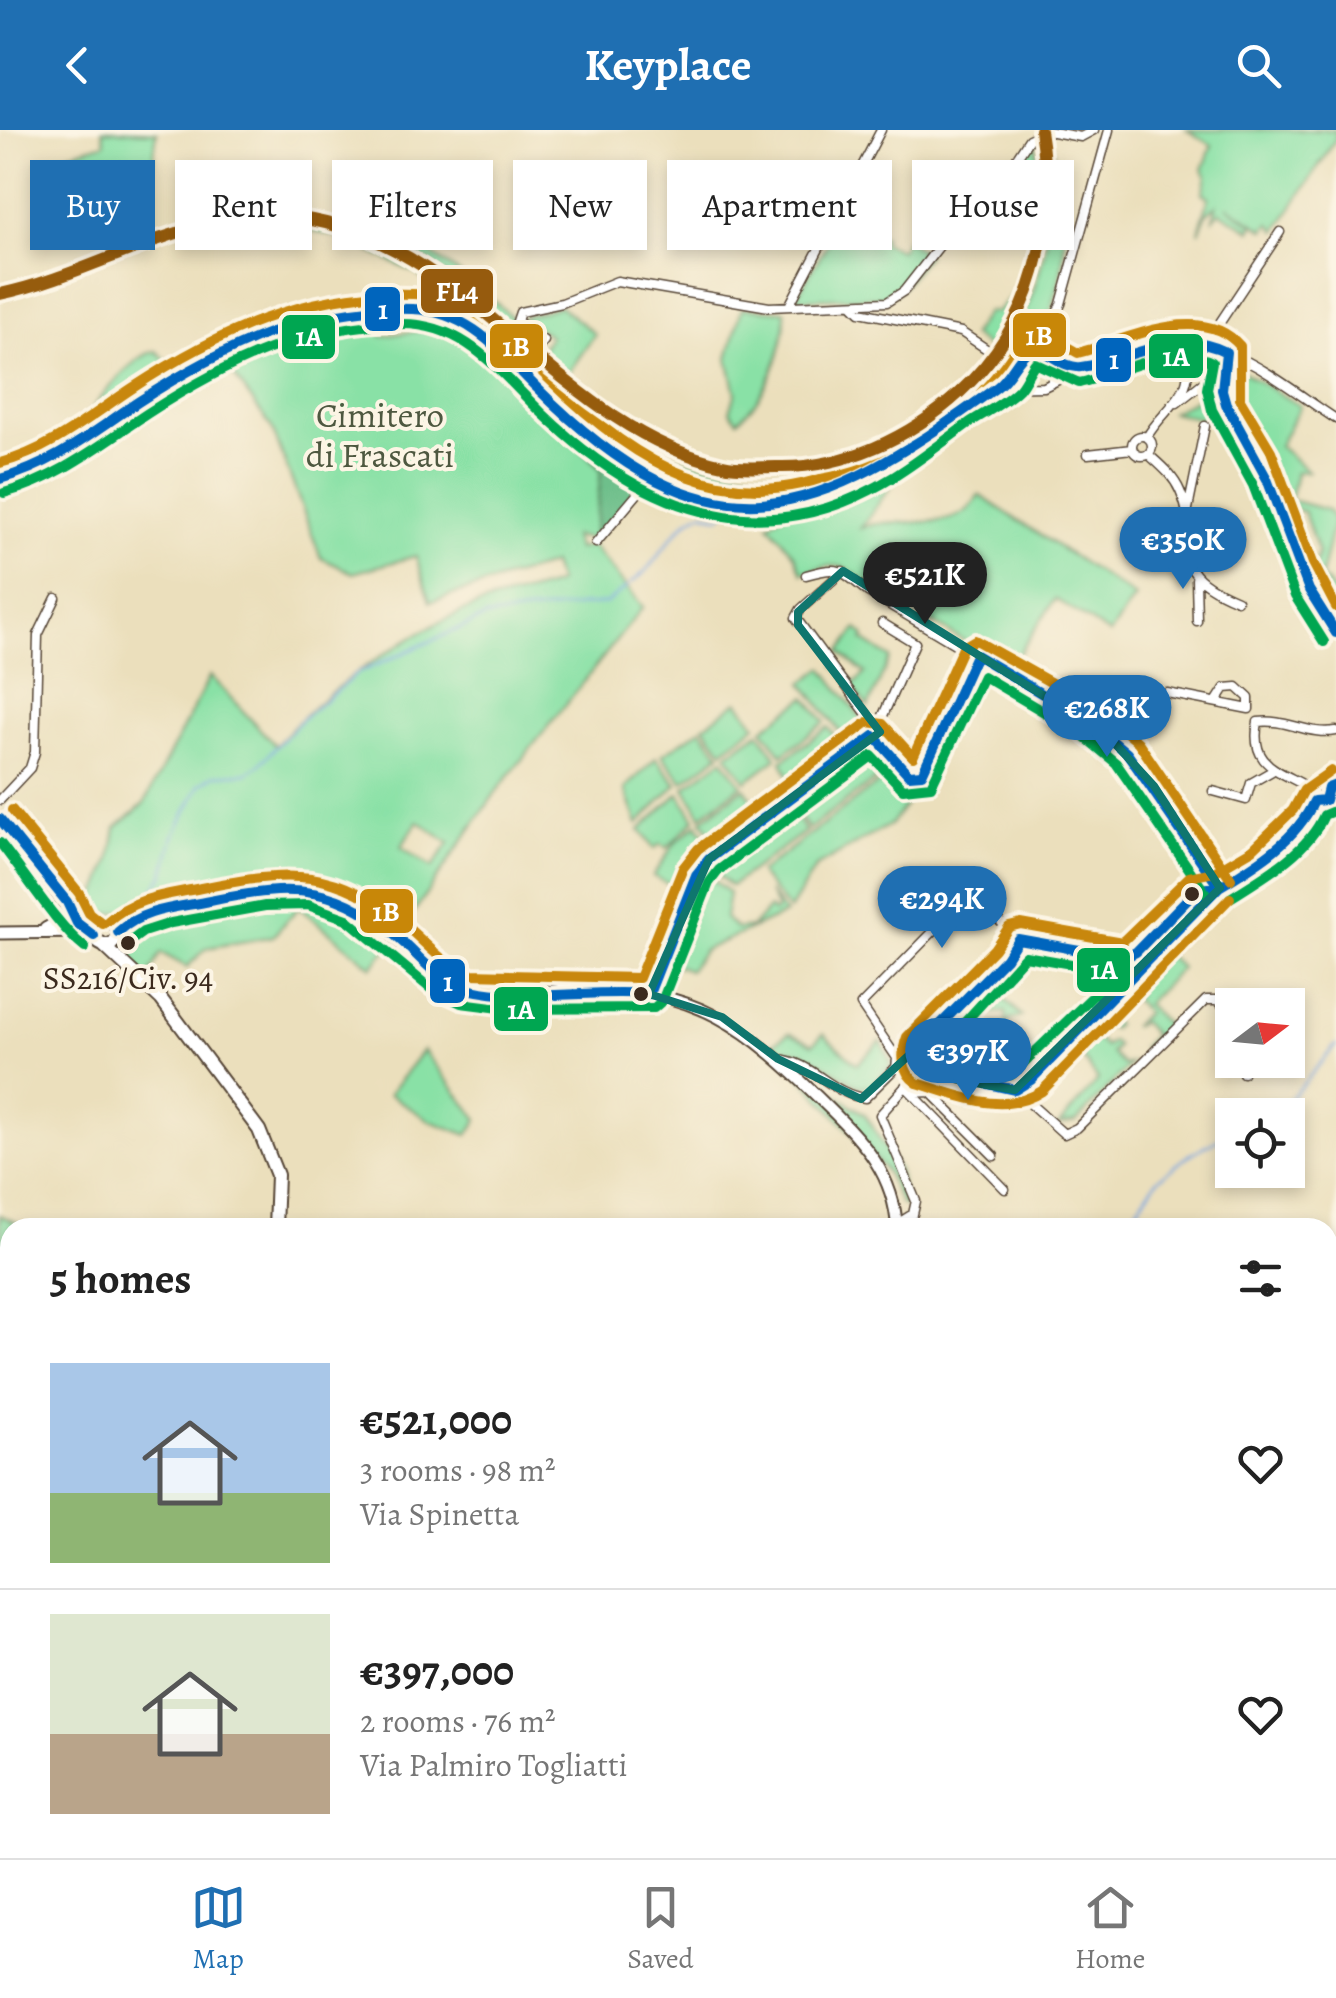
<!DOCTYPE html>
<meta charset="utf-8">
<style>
:root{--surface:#fff;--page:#f2f2f2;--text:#222;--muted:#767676;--line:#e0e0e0;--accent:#1f6fb2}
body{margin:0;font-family:Alegreya,serif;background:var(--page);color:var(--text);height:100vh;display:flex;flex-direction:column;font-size:38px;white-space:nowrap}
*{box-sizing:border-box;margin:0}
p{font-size:32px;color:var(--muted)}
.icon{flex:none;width:55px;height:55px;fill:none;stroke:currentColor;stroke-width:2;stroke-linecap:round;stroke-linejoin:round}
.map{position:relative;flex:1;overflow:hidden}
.drawer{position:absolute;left:0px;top:1088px;width:1338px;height:642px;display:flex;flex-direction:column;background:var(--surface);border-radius:30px 30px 0 0;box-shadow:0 5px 15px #0003}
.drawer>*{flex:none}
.banner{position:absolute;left:30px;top:30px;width:1278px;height:90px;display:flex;gap:20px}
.needle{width:65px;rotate:74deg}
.controls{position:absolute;left:1215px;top:858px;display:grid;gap:20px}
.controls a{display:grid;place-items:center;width:90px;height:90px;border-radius:0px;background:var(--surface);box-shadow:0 5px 15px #0003;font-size:50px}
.price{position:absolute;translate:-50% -85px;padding:0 22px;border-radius:35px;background:var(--accent);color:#fff;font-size:32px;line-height:65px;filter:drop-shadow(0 2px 5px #0008)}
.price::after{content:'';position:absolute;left:50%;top:60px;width:30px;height:22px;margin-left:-15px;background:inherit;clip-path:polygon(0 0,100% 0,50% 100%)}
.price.active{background:#222;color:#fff}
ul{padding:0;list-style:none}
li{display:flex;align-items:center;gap:30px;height:250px;padding:0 50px}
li+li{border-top:2px solid var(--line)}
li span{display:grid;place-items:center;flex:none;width:280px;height:200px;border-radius:0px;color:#555}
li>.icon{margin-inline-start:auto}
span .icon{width:120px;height:120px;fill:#fffc;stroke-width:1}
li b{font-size:42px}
h2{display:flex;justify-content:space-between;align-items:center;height:120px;padding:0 50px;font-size:42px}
.chip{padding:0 35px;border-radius:0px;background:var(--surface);box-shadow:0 5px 15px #0003;font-size:35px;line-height:90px}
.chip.active{background:var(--accent);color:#fff}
header{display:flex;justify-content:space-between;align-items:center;height:130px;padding:0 50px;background:var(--accent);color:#fff;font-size:45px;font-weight:700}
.dock{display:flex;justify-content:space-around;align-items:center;height:140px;border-top:2px solid var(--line);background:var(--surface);font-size:28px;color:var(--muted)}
.dock a{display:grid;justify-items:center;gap:5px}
.dock .active{color:var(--accent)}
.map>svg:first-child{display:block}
.green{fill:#89e1a6;stroke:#628662;stroke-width:2.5;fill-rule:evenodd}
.forest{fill:#6ebf8b;stroke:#547454;stroke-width:2.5}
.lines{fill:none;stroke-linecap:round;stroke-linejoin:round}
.stream{stroke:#75a5df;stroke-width:2.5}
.minor-casing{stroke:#554536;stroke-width:11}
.tertiary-casing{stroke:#554536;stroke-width:14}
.secondary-casing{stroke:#554536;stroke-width:15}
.primary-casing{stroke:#554536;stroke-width:16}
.minor{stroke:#fff;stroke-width:8}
.tertiary{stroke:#fff;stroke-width:10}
.secondary{stroke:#fff;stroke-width:11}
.primary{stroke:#fff;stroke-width:12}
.bus-1-casing{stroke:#fcf5e5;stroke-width:18}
.bus-2-casing{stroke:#fcf5e5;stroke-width:18}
.bus-3-casing{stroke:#fcf5e5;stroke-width:18}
.bus-1{stroke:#0065bd;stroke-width:10}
.bus-2{stroke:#00a651;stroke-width:10}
.bus-3{stroke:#c88708;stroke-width:10}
.rail-1-casing{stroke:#fcf5e5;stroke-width:20}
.rail-1{stroke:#965b0e;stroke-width:12}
.marked{fill:none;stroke:#0f766e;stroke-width:8;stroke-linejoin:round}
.bus-dot{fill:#3b2a1e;stroke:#fcf5e5;stroke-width:4}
.labels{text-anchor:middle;stroke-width:8;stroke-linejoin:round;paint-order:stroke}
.bus-label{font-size:32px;fill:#3b2a1e;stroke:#fcf5e5}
.park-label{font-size:35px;fill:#4e5840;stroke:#fcf5e5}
.line-badge{stroke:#fcf5e5;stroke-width:4}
.badge-label{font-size:28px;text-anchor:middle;font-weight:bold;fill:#fff}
</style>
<header><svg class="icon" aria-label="back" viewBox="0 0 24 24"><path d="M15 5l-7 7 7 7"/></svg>Keyplace<svg class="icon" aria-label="search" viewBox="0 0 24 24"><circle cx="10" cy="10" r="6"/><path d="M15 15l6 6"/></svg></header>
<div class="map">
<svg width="1336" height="1728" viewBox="0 0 1336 1728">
<rect width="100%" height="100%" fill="#fcf5e5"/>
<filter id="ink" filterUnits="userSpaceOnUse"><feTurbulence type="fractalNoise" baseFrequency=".01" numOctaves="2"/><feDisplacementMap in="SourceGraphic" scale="20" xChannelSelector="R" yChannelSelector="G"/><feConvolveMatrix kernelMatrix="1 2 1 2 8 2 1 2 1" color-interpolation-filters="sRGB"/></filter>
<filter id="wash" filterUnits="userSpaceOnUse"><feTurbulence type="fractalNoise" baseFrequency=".0048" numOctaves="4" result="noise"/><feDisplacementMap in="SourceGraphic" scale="40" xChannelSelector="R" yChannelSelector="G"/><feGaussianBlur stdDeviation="2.25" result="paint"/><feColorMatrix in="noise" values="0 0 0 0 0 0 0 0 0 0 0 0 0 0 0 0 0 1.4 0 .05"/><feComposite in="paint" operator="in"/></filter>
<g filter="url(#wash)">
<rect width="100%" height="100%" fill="#ebdfbc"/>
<path class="green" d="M102,0L157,2L151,47L37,33L105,13Z
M1187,0H1336V9L1277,101L1270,93L1265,100L1227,76L1254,95L1251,100L1220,82L1214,88L1216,76L1207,83L1199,102L1209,67L1203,63L1207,47L1203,40L1212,15Z
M1049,8C1071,78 1071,140 1041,207L1019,217L1010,228L1002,226C1044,156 1057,89 1049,8Z
M1035,12C1050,88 1031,155 992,221L971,205L987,182H996C1005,173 1015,164 1021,152C1034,128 1043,46 1025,23Z
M352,88C398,90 511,178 538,215L535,220L431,132L344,93Z
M287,90C388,102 457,161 531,224L524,229L466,185L445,177L318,178C355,159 406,185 444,167L417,144L343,108L286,95Z
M840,92L884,107L883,113L900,120L906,109L927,125L900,160L889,167L795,169Z
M560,176L595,204L567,245L539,223L550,206L522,187Z
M742,178L785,181C786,219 767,266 738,290L730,281L736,263L728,228Z
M460,195L489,216L548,274L545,281H555L583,308L581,318L601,340L599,380L592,409L573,406L577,419L592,416L643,477L496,662L399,804C376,784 351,760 321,751C256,733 164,781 97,785L91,780L111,729L116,698L144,674L210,546L276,616C320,562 409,502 476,476C503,466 531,464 558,453L552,434L430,472L416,426L353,443L321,428L272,298L227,236L304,211L298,203L327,197L381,196L382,206ZM418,691L449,713L432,738L401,717Z
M156,221L176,239L74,307C87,284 130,225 156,221Z
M996,228L1007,238L1002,250C958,275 921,314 876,338C796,380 696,380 621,327C585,302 556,268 526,237L534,229C567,257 598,289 636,309C763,376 908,341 996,228Z
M1243,242L1300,276L1279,316L1308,341L1296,342L1290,370L1328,380L1334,391L1321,446L1336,464V482L1331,485L1310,448L1318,423L1304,382L1283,376L1267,330L1226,263L1229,248Z
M1207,263L1238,308L1239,314L1232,313V307L1215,303L1217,292L1172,282Z
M909,330L861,398C898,383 958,408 979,365L1135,467L1110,504L1055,469L1010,537L865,454C846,429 829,435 802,443L795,425L769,394L795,375L838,366Z
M857,499L865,506L863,510L890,528L868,577L834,534L856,553L865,543L840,522Z
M823,538L871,601L851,616L803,553Z
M806,567L825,592L782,625L763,599Z
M738,571L756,595L723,621L704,596Z
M828,597L846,620L794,658L782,631Z
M701,599L720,624L683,652L662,625Z
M759,602L777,628L746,651L727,625Z
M865,621L883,644L809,699L791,675Z
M656,628L677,654L638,694L625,659Z
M723,629L742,655L701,686L685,657Z
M898,638L916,661L891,694L816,737L789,780L759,743Z
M744,658L762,682L719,716L702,690Z
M679,663L695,689L667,718L660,714L654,719L640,700Z
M788,677L806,701L731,756L710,739Z
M697,694L713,719L694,738L683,761L653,746L675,713Z
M706,744L729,763L725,788L736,799L752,797L769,778L773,782L777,779L769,762L785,784L704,820L689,840L669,833Z
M276,766C322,769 355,782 388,817L372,837L299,777L273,806L207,818L187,837L161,823L148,847C130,836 118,826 122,803L128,797Z
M1167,824L1181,838L1146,874L1168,896L1145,920L1142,917L1154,905L1142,892L1132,897L1146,883L1133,869L1138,863L1131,861Z
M990,855L1022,886L1009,891L1006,909L996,910L995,894L1006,893V882L968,885L969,896L982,895L989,936L1018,944L1032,930L1043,905L1055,916C1003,963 993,958 928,936L926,923Z
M1128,864L1109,887L1116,895L1112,899L1105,892L1092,904L1105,917L1112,911L1117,916L1111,923L1123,935L1131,933L1076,992L1059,995L1098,950L1082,927L1081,910Z
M789,903L813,914L823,904L857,934L881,911L892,934L872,955L860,957L805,923L769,916Z
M423,920L478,989L468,1005L430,991L389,964Z
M792,937L865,984L898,1040L907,1076L901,1074L885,1040Z
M0,1085L25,1097L10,1098V1210L0,1209Z
M0,1222L10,1225V1720H269L263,1728H0Z
M1336,1435V1592L1328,1601V1445Z"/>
<path class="forest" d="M583,308L643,352L594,410L601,340L581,318Z"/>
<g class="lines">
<path class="stream" d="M758,358L848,345L851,333
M631,453C660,435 671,394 703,382L720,387L728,378
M149,767L164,744L175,703L200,655L214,645L247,643L259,635L302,589L358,543L486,487L607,473L628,456
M1268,985L1290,969L1336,915
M1124,1098L1157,1050L1191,1024L1232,1001"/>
</g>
</g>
<g filter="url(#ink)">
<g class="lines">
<defs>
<path id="minor" d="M852,174L860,182L961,202L1015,238
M789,176L881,0
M1052,201C1049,219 1061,234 1052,250
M1211,216L1213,203L1280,102
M1145,220C1216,193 1278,252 1336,289
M520,240L544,211L517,191L520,182L562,173L617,151L769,177L887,172L904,161L944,110L999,55L1029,9L1047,1L1081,7L1094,0
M1202,241L1199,227L1209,217
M1211,247V255L1258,330L1301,447L1336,503
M998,258L1044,257L1084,237L1158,222L1177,224L1210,246L1223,243
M1225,272C1218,252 1231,240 1226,224
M1177,273L1209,248
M1132 316a10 10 0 1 1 20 0a10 10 0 1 1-20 0Z
M1147,307C1160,282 1196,263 1186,232
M1088,324L1132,319
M1148,324C1160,335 1173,345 1180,361C1205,417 1157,437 1237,470
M0,349L37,338L180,245L298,191L331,182H430L464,193L607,324L677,361L743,373L785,372L834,360L889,335L1006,251L1023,222L1047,204L1061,174L1109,0
M1187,384L1205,296
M596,413L650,349
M843,441L801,479L796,488L877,598
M806,445C843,434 840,441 868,462L1107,605L1154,656L1219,757
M1196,449L1197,491
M1167,563L1249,579
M1216,572L1225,558L1237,557L1249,568V579
M1258,592C1249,637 1280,640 1311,659
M1258,592C1285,588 1309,606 1336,601
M874,606L909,645L922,644L976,525
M1213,661L1246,670L1251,653L1272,641
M1310,663L1316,654L1328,658
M0,670L30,638L35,622L38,505L56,468
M1314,671L1325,670L1328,658
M0,720L5,717L63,791
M65,802L77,811
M1018,809L1124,828L1136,822L1197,759L1219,757L1262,731L1306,689L1314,671
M1101,828L1114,848L1113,864
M649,864L696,745L709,729L874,606L915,513L882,493
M919,919L918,934L926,944
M778,929C812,931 832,965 865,968L1006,828L1018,809
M1242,930L1243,943
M896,939L897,928L861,875L971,763L1018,809
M905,956L1005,1059
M1015,960L1031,950L1214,767L1219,757
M912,963L930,962L994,1026
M897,1094L913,1084L916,1071L880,985L913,948L926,944L1015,960L1064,1004L1077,998L1206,870H1217L1232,884
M0,1217L10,1219
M0,1396L10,1401
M0,1590L10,1569
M584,1720L586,1728"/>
<path id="tertiary" d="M106,791C139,784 171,779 203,772C264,759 315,745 369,785C399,808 427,848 464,858C500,868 541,860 577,859C698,857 746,896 828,977C864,1012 894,1045 897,1098
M118,802L132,788
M1328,1275L1336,1266
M1328,1704L1336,1712"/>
<path id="secondary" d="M65,802L67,795L95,790
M0,803L87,802"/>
<path id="primary" d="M0,689L67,772L101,792
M94 803a12 12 0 1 1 24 0a12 12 0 1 1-24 0Z
M46,799L67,788L71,779
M101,813L161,869L259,1000L277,1045L275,1098
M615,1720L623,1728"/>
</defs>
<use href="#minor" class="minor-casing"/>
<use href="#tertiary" class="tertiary-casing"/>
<use href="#secondary" class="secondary-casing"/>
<use href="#primary" class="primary-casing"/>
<use href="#minor" class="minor"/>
<use href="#tertiary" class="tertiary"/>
<use href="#secondary" class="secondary"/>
<use href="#primary" class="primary"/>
<defs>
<path id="bus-1" d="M0,349C53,335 93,302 138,272C222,217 310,175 412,179C468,181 499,220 536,257C713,434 814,391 997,257C1012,246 1016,228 1031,218C1049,220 1063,239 1081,237C1133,231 1174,196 1226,222L1222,260L1226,274L1267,349L1309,460L1336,503
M0,689L67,772L77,793L94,806
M1219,757L1031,950L1015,960L922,939L917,925L920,915L1006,828L1018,809L1124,828L1136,822L1197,759Z
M1219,757C1255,735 1296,711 1314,671L1325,670L1328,658L1336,655
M118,802C144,778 177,778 210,771C296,753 339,754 406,815C424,832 441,853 467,859C525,873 589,859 649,864L696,745L709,729L874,606L909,645L922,644L976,525L1090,592L1127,623L1219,757"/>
<path id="bus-2" d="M4,363C59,348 101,314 148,283C227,232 306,194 401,194C466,193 499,242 542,283C645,383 764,428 895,346C921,330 944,311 969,293C986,282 1005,273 1019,259C1026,251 1029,241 1035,233L1079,253C1118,245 1173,212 1212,232L1207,259L1212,280L1253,355L1295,466L1324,512
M0,713C24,743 58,797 85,818
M1230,768C1264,747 1308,722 1324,685L1336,680
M128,813L143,802L171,793L265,776L308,775L347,789L431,859L461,873L508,879L654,878L662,871L709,753L719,740L872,626L903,659L931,656L983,546L1081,604L1116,633L1207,765
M1025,826L1118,842L1011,945L933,927Z"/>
<path id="bus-3" d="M0,333C50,320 89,287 131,259C217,202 308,160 413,164C475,166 508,209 549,249C633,332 727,392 846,339C896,316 947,277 991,243C1005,232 1008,214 1025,204L1048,206L1078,223C1123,212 1201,170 1240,216V269L1271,321L1313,433L1336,477
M12,680L79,763L89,783L103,794
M1230,768L1042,961C1003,987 958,965 917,953C901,942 901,923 907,907L994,819L1009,797L1021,794L1122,812L1189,747L1214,742L1253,719L1293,680L1304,660L1331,641
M108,791C135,767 167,765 201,758C291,740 335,736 408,798C428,815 444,836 470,844L639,848L683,738L698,719L868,592L883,594L913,627L963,517L975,510L1098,579L1138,612L1231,749"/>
</defs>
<use href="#bus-1" class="bus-1-casing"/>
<use href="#bus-2" class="bus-2-casing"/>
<use href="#bus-3" class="bus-3-casing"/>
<use href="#bus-1" class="bus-1"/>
<use href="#bus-2" class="bus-2"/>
<use href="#bus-3" class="bus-3"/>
<defs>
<path id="rail-1" d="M0,164C105,142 201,69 312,90C476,121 561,299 723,335C739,339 759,337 776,337C844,339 910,308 960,262C1035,193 1056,98 1040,0"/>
</defs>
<use href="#rail-1" class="rail-1-casing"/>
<use href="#rail-1" class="rail-1"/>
</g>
</g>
<path class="marked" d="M843,441L1107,605L1154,656L1220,758L1015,960L926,944L909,925L861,969L778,929L722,887L649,864L709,729L880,602L798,495V482Z"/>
<g class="bus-dot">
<circle cx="1192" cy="764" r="9"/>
<circle cx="128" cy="813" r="9"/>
<circle cx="641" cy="864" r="9"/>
</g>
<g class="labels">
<g class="bus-label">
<text x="128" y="859">SS216/Civ. 94</text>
</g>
<g class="park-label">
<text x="380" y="297">Cimitero<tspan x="380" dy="40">di Frascati</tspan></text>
</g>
</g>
<g class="line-badge">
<rect x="419" y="137" width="76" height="48" rx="10" fill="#965b0e"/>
<rect x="363" y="155" width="39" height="48" rx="10" fill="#0065bd"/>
<rect x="1011" y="181" width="57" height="48" rx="10" fill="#c88708"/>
<rect x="280" y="183" width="57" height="48" rx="10" fill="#00a651"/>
<rect x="488" y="192" width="57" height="48" rx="10" fill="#c88708"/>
<rect x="1147" y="202" width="58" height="48" rx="10" fill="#00a651"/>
<rect x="1094" y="206" width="39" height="48" rx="10" fill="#0065bd"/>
<rect x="358" y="757" width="57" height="48" rx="10" fill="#c88708"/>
<rect x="1075" y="816" width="57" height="48" rx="10" fill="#00a651"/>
<rect x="428" y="827" width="39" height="48" rx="10" fill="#0065bd"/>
<rect x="492" y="855" width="58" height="48" rx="10" fill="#00a651"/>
</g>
<g class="badge-label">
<text x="457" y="171">FL4</text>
<text x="383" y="189">1</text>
<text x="1039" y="215">1B</text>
<text x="309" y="216">1A</text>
<text x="516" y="226">1B</text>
<text x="1176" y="236">1A</text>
<text x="1114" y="239">1</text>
<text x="386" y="791">1B</text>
<text x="1104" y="849">1A</text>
<text x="448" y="861">1</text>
<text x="521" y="889">1A</text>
</g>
</svg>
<div class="controls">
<a><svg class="needle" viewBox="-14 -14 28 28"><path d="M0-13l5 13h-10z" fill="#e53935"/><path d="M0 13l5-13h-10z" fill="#767676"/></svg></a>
<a><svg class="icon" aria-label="locate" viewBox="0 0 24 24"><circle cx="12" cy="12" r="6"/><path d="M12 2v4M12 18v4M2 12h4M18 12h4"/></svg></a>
</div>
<b class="price" style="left:1183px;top:462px">€350K</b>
<b class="price active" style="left:925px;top:497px">€521K</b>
<b class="price" style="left:1107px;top:630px">€268K</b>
<b class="price" style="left:942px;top:821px">€294K</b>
<b class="price" style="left:968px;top:973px">€397K</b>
<div class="banner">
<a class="chip active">Buy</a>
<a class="chip">Rent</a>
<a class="chip">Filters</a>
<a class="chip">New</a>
<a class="chip">Apartment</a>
<a class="chip">House</a>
</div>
<section class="drawer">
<h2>5 homes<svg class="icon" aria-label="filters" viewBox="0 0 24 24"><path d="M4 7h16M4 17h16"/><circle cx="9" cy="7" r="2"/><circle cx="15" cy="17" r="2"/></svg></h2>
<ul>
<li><span style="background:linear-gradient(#a9c7e8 65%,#8fb573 0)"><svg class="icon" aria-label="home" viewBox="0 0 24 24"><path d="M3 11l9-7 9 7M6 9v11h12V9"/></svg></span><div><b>€521,000</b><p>3 rooms · 98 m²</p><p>Via Spinetta</p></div><svg class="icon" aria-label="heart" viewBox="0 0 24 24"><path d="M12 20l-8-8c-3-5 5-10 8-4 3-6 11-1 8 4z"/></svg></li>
<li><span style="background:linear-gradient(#dfe7d0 60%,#b9a48a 0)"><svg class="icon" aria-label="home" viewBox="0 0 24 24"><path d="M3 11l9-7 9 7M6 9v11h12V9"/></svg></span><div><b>€397,000</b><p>2 rooms · 76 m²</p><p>Via Palmiro Togliatti</p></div><svg class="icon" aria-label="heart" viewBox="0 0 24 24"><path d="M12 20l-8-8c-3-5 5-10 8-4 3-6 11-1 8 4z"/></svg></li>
</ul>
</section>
</div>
<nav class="dock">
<a class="active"><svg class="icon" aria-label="map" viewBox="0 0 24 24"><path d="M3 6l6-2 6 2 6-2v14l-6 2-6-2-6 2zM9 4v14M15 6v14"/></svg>Map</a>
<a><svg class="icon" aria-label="saved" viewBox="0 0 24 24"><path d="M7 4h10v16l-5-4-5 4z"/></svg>Saved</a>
<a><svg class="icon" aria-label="home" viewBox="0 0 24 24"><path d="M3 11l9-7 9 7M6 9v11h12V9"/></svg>Home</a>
</nav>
